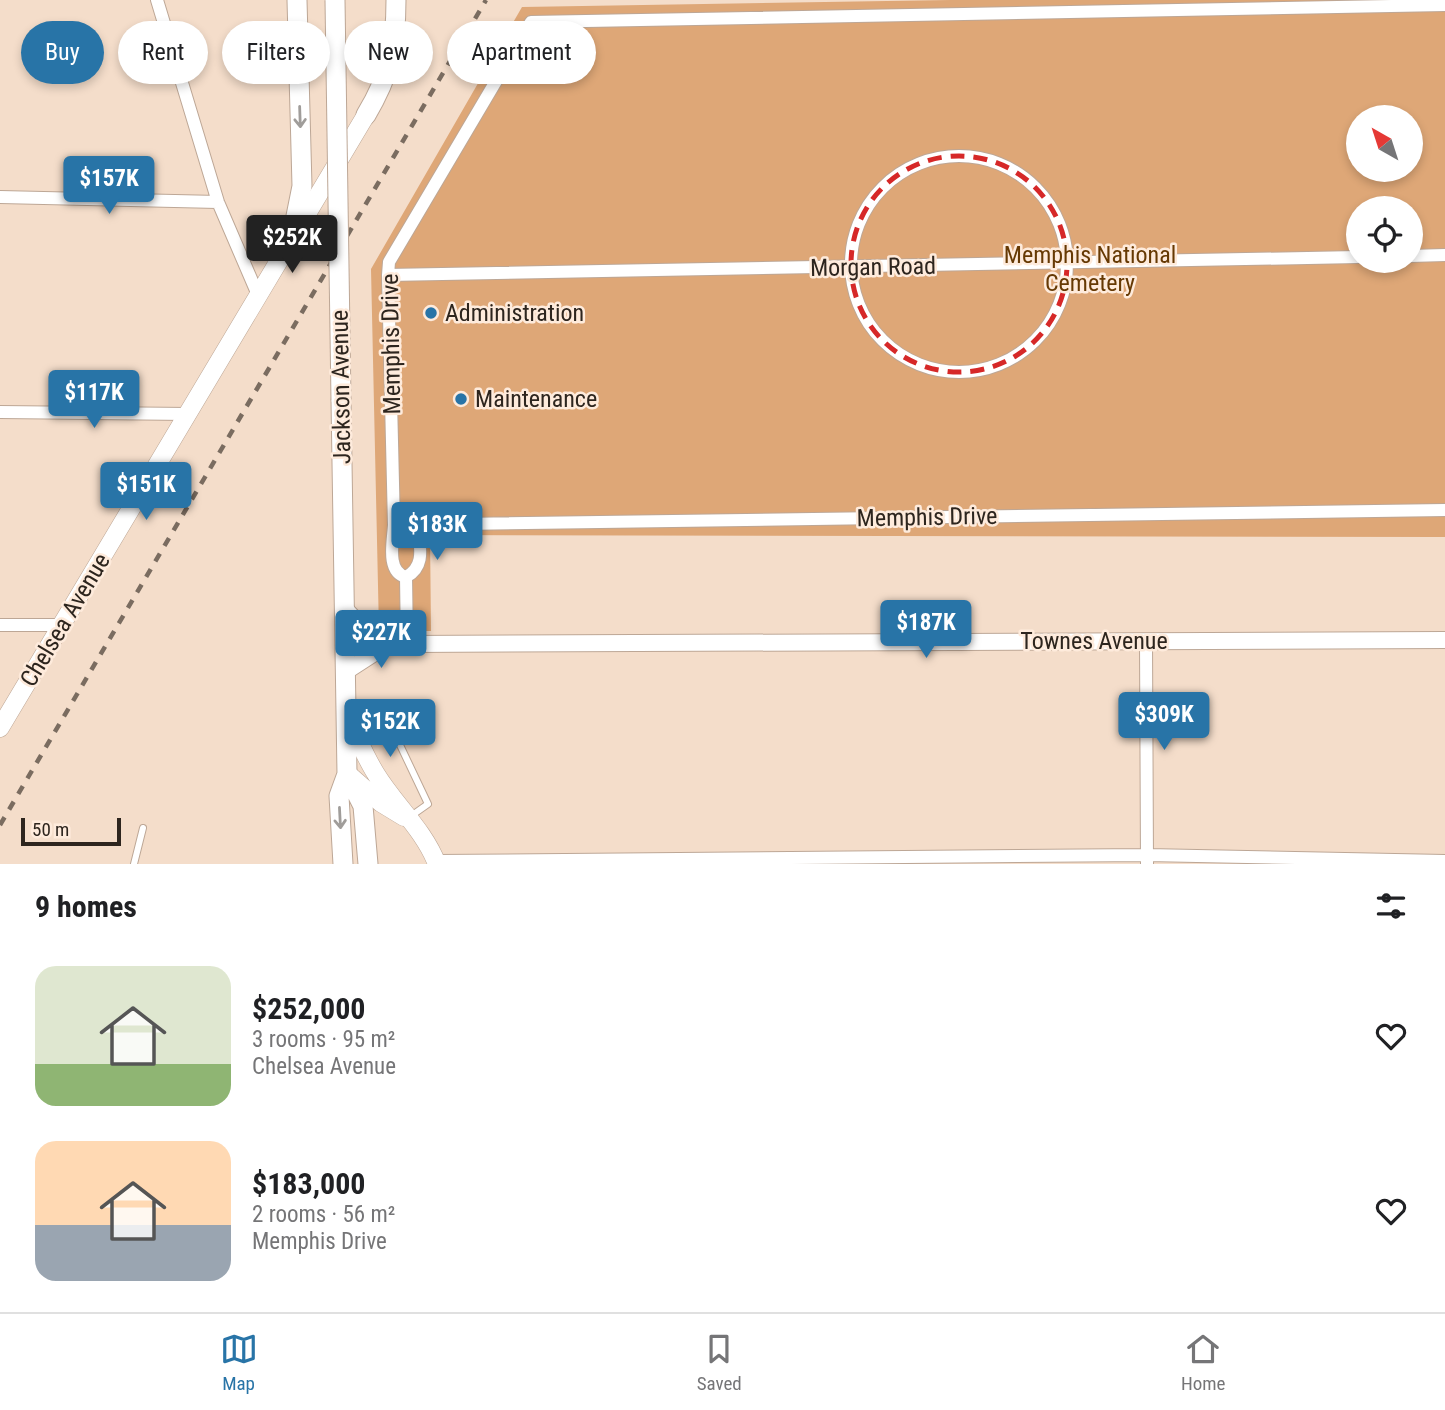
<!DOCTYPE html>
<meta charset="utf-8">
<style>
:root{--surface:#fff;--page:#f2f2f2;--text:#202124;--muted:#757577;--line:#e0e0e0;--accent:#2874a7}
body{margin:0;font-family:"Roboto Condensed",sans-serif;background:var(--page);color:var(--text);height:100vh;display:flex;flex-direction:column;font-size:26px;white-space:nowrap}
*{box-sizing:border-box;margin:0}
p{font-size:23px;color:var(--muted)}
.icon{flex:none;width:38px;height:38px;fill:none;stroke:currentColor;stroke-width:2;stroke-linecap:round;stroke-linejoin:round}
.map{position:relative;height:864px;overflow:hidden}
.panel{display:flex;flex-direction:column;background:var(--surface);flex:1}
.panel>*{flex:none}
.banner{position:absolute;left:21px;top:21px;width:700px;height:63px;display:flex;gap:14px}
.needle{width:46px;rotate:321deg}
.controls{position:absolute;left:1346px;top:105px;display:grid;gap:14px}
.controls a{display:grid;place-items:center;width:77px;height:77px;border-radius:50%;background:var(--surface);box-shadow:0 4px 10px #0003;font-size:35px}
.scale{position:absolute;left:21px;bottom:18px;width:100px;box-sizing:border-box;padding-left:7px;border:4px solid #2d251e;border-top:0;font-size:19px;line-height:24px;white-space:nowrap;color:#2d251e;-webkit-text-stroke:5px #feebdc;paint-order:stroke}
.price{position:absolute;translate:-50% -60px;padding:0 16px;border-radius:7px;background:var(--accent);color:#fff;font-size:23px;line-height:46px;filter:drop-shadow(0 2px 4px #0008)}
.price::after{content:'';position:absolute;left:50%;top:42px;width:21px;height:16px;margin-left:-10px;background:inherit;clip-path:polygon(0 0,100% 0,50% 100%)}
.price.selected{background:#222;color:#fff}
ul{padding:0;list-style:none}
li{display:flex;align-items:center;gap:21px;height:175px;padding:0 35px}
li span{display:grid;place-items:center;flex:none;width:196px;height:140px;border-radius:21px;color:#555}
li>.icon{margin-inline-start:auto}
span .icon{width:84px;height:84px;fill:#fffc;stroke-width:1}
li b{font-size:30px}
h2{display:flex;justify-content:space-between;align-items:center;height:84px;padding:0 35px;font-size:30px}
.chip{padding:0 24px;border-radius:32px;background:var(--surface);box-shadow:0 4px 10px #0003;font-size:24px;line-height:63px}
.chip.selected{background:var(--accent);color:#fff}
.menu{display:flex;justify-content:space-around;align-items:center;height:98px;border-top:2px solid var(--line);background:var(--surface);font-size:19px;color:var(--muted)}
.menu a{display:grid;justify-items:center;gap:4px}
.menu .selected{color:var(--accent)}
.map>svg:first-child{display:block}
.green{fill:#dea777;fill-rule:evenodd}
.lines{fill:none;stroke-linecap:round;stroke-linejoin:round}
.service-casing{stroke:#bda796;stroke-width:8}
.minor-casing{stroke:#bda796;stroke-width:14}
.tertiary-casing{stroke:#bda796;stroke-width:18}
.secondary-casing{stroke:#bda796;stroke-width:19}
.primary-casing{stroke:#bda796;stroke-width:21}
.service{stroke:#fff;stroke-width:6}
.minor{stroke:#fff;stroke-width:12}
.tertiary{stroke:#fff;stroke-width:16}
.secondary{stroke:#fff;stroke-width:18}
.primary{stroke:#fff;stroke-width:19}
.rail{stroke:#7a6c60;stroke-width:4.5;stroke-dasharray:9 9;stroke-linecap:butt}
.primary-bridge-casing{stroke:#bda796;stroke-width:21;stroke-linecap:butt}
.primary-bridge{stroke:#fff;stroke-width:19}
.oneway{stroke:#a09d9a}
.marked{fill:none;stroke:#d62828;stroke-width:5;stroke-dasharray:14 9;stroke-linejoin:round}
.poi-dot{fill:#2874a7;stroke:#feebdc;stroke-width:2.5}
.labels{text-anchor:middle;stroke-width:5;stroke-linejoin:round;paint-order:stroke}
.park-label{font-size:24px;fill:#663903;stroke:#feebdc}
.street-label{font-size:24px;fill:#2d251e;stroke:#feebdc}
.poi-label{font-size:24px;fill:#2d251e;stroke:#feebdc;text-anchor:start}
</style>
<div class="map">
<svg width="1445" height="864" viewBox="0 0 1445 864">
<rect width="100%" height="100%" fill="#f4ddca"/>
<path class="green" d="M950,0H1445V537L430,535L431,631H379L371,269L522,7ZM1358,117H1410V170H1358ZM1358,208H1410V261H1358Z"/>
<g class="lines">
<defs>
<path id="service" d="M391,726L428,804L411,816
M134,864L143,828"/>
<path id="minor" d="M157,0L218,202L258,295
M1445,5L531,22L389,262L388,275L394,525L1445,510
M851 264a108 108 0 1 1 216 0a108 108 0 1 1-216 0Z
M0,197L218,202
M1410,256L1445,255
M388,275L1358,257
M0,412L188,414
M394,525C393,542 386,572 406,577
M406,577L407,644
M406,577C427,566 419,544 418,524
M0,625H61
M1146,641L1147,864
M436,861L1147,855L1445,861"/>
<path id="tertiary" d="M345,609L362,627L405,643
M345,672L382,648L407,644L1445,640"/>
<path id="secondary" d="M346,714C356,734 364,755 376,774C395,805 424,830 437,864
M0,728L366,115
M349,775L381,803L404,817"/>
<path id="primary" d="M366,115C390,75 396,46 396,0
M292,236L302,186L297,0
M341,400L347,774L339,796L343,864
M347,774L363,806L368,864"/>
</defs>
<use href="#service" class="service-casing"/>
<use href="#minor" class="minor-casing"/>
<use href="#tertiary" class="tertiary-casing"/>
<use href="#secondary" class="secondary-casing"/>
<use href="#primary" class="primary-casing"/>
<use href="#service" class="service"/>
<use href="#minor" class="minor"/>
<use href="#tertiary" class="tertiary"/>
<use href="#secondary" class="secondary"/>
<use href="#primary" class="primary"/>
<path class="rail" d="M0,825L486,0"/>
<defs>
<path id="primary-bridge" d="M335,0L341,400"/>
</defs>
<use href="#primary-bridge" class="primary-bridge-casing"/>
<use href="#primary-bridge" class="primary-bridge"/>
</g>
<defs><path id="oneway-shaft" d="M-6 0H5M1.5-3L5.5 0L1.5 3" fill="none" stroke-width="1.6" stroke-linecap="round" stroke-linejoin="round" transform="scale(1.75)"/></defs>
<g class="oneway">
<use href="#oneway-shaft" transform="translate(300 117) rotate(88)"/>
<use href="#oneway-shaft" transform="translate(340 818) rotate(87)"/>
</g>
<path class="marked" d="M851 264a108 108 0 1 1 216 0a108 108 0 1 1-216 0Z"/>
<g class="poi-dot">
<circle cx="431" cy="313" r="7"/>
<circle cx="461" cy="399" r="7"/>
</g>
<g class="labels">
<g class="park-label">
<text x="1090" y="263">Memphis National<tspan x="1090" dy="28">Cemetery</tspan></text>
</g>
<g class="street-label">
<text transform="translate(873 267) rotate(-1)" y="8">Morgan Road</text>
<text transform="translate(391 344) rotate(-91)" y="8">Memphis Drive</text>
<text transform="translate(341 387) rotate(-91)" y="8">Jackson Avenue</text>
<text transform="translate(927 517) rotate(-1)" y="8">Memphis Drive</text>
<text transform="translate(65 620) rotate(-59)" y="8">Chelsea Avenue</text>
<text x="1094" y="649">Townes Avenue</text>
</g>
<g class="poi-label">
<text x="445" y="321">Administration</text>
<text x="475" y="407">Maintenance</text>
</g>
</g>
</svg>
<div class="controls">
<a><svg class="needle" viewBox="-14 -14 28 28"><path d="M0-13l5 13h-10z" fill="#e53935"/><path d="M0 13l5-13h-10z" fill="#757577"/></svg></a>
<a><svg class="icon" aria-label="locate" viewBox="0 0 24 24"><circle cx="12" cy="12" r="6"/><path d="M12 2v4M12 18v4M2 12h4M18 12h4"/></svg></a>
</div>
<div class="scale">50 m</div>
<b class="price" style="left:109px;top:216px">$157K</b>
<b class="price selected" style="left:292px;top:275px">$252K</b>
<b class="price" style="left:94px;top:430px">$117K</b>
<b class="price" style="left:146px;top:522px">$151K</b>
<b class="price" style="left:437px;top:562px">$183K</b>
<b class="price" style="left:926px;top:660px">$187K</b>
<b class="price" style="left:381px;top:670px">$227K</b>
<b class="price" style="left:1164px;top:752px">$309K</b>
<b class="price" style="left:390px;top:759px">$152K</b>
<div class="banner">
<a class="chip selected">Buy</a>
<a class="chip">Rent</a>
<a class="chip">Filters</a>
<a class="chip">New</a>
<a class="chip">Apartment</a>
</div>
</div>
<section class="panel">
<h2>9 homes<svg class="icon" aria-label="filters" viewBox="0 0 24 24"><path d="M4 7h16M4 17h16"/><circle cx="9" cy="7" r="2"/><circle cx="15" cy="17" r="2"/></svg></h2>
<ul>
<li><span style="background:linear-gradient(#dfe7d0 70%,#8fb573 0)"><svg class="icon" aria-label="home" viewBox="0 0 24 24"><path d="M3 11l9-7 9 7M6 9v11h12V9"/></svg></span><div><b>$252,000</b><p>3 rooms · 95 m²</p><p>Chelsea Avenue</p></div><svg class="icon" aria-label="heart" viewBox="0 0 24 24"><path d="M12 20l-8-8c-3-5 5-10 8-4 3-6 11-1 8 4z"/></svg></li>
<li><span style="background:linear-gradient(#ffd9b3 60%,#9aa5b1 0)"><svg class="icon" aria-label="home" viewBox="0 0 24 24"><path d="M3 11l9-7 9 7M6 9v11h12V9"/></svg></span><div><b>$183,000</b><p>2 rooms · 56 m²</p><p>Memphis Drive</p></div><svg class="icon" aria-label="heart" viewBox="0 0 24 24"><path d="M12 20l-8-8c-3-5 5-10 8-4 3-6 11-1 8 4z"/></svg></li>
</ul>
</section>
<nav class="menu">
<a class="selected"><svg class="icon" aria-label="map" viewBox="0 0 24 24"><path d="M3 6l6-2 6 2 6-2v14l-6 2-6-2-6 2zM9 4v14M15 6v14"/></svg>Map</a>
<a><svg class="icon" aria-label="saved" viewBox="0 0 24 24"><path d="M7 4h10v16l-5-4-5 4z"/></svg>Saved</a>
<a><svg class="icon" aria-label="home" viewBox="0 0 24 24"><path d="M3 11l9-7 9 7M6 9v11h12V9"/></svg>Home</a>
</nav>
